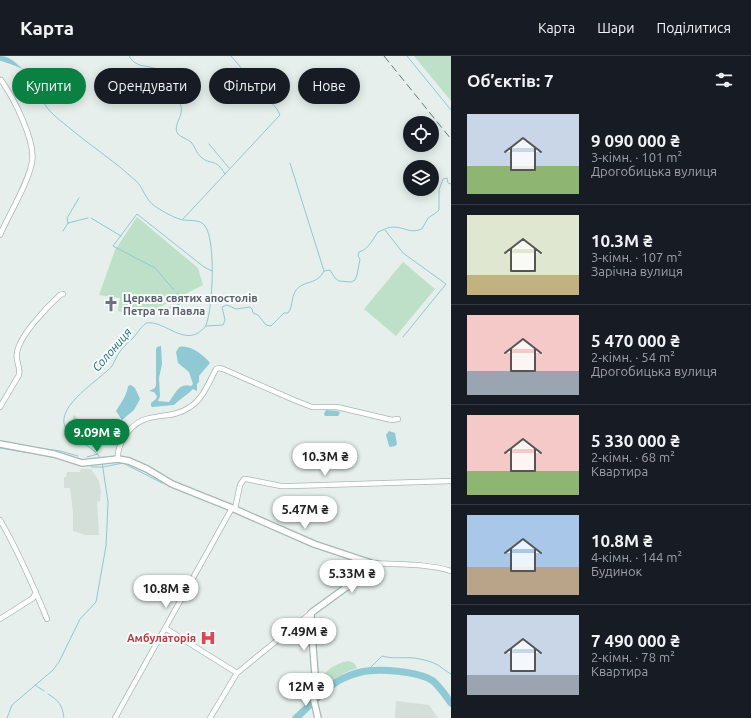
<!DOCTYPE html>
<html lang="uk">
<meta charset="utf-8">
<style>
:root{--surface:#171b24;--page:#20242c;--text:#f1f3f6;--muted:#9ea1a6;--line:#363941;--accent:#0b8043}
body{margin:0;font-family:Ubuntu,sans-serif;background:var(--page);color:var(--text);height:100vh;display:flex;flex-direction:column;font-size:15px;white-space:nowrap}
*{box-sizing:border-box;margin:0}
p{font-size:13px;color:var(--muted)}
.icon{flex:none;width:22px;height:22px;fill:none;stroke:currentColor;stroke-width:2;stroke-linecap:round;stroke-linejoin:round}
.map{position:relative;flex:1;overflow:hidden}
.details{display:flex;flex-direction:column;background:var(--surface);width:300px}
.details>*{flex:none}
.hud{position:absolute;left:12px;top:12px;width:379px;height:36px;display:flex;gap:8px}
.tools{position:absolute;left:403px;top:60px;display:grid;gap:8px}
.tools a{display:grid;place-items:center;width:36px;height:36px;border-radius:50%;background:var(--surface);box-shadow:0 2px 10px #0003;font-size:20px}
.price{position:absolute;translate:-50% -34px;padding:0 9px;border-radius:14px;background:#fff;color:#222;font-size:13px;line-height:26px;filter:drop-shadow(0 1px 2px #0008)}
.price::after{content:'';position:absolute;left:50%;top:24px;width:12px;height:9px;margin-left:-6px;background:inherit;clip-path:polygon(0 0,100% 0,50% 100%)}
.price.current{background:var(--accent);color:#fff}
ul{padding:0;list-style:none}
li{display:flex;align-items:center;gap:12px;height:100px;padding:0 16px}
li+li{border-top:1px solid var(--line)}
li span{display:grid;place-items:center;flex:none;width:112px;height:80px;border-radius:0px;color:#555}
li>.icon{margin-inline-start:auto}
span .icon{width:48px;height:48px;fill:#fffc;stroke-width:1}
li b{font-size:17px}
h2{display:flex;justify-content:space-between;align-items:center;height:48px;padding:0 16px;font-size:17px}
.tag{padding:0 14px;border-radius:18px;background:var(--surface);box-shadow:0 2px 10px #0003;font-size:14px;line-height:36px}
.tag.current{background:var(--accent);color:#fff}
header{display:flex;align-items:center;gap:24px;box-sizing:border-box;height:56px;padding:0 20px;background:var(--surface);border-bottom:1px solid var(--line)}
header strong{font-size:19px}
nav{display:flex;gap:22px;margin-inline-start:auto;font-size:14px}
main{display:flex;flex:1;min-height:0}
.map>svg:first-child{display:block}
.built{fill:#d4dfda}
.green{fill:#bfe0c8}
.water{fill:#8ec9d4}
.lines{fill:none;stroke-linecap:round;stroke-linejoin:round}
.stream{stroke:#8ec9d4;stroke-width:1}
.river{stroke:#8ec9d4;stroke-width:7}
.minor-casing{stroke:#a8b8b2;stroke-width:6}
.tertiary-casing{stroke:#a8b8b2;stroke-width:8}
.minor{stroke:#fff;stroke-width:4.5}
.tertiary{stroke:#fff;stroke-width:5.5}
.rail{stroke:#5f7d75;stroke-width:1;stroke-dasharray:8 4;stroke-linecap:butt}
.labels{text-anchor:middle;stroke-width:4;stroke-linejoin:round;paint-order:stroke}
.worship-label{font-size:11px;font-weight:bold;fill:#5b616d;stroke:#f7fbf9;text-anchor:start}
.health-label{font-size:11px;font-weight:bold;fill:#be3a42;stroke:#f7fbf9;text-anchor:end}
.water-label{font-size:12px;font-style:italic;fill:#1c6f80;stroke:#f7fbf9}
</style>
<header>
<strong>Карта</strong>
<nav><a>Карта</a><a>Шари</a><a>Поділитися</a></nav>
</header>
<main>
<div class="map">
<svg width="451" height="662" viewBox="0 0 451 662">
<rect width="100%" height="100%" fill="#e6efeb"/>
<path class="built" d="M81,413H91L99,425L101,436L100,445L97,446L99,479H86L73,475V456L70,432H64V421H66L67,416H80Z
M396,645L429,649L438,662H395Z"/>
<path class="green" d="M414,0H451V45Z
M137,161L198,212L203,229L140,261L118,255L120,242L99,239L115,194Z
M403,206L435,233L396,280L364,253Z
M74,359C78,361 82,370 81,374L77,373C74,369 71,365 74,359Z
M349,605L354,607L357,612L344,617L318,635L315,629C324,617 333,607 349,605Z"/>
<path class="water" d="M0,0C9,0 15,6 21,12L0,4Z
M161,290L162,308L159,322L160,340L158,345L169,346C175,337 180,326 191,330L193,328L189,316L178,307L176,296L179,291C189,288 204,299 210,307L199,320V326L197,328V335L199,336L193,333C187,339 180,343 174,349L152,351L151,350V347L156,343L157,340L154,336L149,335L155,332L156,329V293L157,291Z
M131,329L135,332L140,343L134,354L122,364L116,355C121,347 127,339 128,330Z
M326,354L338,355L340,357L338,360H325L324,358Z
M389,375L395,377L397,388L395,390L390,391L389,390L386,379Z"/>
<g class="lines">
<path class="stream" d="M129,0C138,17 157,4 170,23C175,30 183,49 181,57C180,63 173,72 178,78C181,81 187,83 191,86C195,90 196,97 201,101C211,110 215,101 225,118
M407,0L451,54
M0,4L9,7
M12,8C14,9 18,10 20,11C27,15 42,46 49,54C54,60 61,65 67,70C89,89 115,105 136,125C144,132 144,143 156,151C164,156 174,162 183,164C191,165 200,163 205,170C216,184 213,252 206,269C205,272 201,275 198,277C181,287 163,264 146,267C141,271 138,276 134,281C130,285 125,289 121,294C117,299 115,305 112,310C100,324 56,349 65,371C71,384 93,389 101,403
M209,88L229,112
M290,107L324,215
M91,162L121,180
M183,163L280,59L277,53L231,0
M68,167L67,162L79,142
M385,174L403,197L446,228L403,281
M63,175L68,167L88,162
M174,234L155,212L113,190L137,158L204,211L212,215
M148,254C155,251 158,253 164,253C169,253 182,248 184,244L177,237
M206,270L223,269L225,264L222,251L227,249L236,253L250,251L252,253L253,257L258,259L266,269L271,270L284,257H288C294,250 290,238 299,231C309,224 317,228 324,215L330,214L335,222L339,225L351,226L355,224L357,219L360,203L358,200L359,196C369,193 372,184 378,176C383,174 388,171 393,171C405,171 410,178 422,173L428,162L437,156L439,154V134L443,123L447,122L448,127L451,128
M24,390L60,395L78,400
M0,392L29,397
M32,397L61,403
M87,401L98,398
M91,411H103L123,407L162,427
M167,429L181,435
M216,448L226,453
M367,615L382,600C392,603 403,601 414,602C421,603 431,605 438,609C442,612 446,615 451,618
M35,629L44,635
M48,638C59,645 62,648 64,662
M7,662L12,649L53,614L59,606L80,563L96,546L106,490L107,469L108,446L102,406"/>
<path class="river" d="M296,662C310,650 322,635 338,625C345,621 353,618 361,616C378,612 418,615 433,625C440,631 446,640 451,647"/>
<defs>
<path id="minor" d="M0,179C9,158 28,128 32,106C36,85 13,41 1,24
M0,351L19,319C21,311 15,305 17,297C19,280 47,251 60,239L63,238
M118,403C117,395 120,388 125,380C144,351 167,367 190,351C203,343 209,326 216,313L219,312L223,313L294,344L312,351H337L392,364L398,363
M235,453L240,429L244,423H246L281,430H292L451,425
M0,464C18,495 33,529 47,563
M371,507C398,509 424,507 451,515
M0,563L33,542L36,536
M165,572L237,617
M115,662L232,452
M210,662L237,617L311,557"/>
<path id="tertiary" d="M0,388L54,398L82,407L118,403L129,405L147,413L172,428L232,452L314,488L371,507L370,514L311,557V567L315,618V622L311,632L318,662"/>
</defs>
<use href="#minor" class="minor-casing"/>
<use href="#tertiary" class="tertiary-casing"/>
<use href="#minor" class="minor"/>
<use href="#tertiary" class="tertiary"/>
<path class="rail" d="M384,0L451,83"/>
</g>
<defs>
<symbol id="church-bare" viewBox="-9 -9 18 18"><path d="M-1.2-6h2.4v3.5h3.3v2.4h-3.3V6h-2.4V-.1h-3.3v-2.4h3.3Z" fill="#6b7280" stroke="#f7fbf9" stroke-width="2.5" paint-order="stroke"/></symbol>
<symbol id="hospital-bare" viewBox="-9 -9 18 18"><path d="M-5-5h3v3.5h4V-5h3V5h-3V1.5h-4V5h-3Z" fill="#e0444e" stroke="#f7fbf9" stroke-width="2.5" paint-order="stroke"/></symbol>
</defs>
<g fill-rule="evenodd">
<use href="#church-bare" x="100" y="237" width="22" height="22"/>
<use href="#hospital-bare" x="197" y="571" width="22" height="22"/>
</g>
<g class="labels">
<g class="worship-label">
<text x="123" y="246">Церква святих апостолів<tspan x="123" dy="13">Петра та Павла</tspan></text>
</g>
<g class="health-label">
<text x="196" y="586">Амбулаторія</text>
</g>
<g class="water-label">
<text transform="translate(112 294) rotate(-49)" y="4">Солониця</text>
</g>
</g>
</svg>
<div class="tools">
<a><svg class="icon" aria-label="locate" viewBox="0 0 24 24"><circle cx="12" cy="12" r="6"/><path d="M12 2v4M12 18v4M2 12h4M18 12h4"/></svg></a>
<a><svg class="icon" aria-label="layers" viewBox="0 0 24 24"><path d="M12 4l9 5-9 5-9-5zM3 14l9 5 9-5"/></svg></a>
</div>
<b class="price current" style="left:97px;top:397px">9.09M ₴</b>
<b class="price" style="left:325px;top:421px">10.3M ₴</b>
<b class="price" style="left:305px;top:474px">5.47M ₴</b>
<b class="price" style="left:352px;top:538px">5.33M ₴</b>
<b class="price" style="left:166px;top:553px">10.8M ₴</b>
<b class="price" style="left:304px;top:596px">7.49M ₴</b>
<b class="price" style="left:306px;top:651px">12M ₴</b>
<div class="hud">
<a class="tag current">Купити</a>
<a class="tag">Орендувати</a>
<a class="tag">Фільтри</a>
<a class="tag">Нове</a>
</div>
</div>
<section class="details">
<h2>Об’єктів: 7<svg class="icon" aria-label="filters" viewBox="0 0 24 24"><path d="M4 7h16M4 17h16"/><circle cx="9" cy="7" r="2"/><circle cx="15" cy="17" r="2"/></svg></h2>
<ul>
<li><span style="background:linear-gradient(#c9d6e8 65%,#8fb573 0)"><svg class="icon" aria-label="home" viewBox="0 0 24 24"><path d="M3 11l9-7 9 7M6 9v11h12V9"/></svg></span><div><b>9 090 000 ₴</b><p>3-кімн. · 101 m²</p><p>Дрогобицька вулиця</p></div></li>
<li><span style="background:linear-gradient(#dfe7d0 75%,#c2b280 0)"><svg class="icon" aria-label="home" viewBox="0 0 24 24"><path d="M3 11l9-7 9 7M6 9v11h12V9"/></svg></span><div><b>10.3M ₴</b><p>3-кімн. · 107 m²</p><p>Зарічна вулиця</p></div></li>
<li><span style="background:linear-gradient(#f6c9c9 70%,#9aa5b1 0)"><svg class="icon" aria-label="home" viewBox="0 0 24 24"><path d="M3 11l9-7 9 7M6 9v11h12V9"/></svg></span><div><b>5 470 000 ₴</b><p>2-кімн. · 54 m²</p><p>Дрогобицька вулиця</p></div></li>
<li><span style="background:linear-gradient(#f6c9c9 70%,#8fb573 0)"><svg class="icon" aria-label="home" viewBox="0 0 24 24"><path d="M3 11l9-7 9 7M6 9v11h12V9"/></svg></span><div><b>5 330 000 ₴</b><p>2-кімн. · 68 m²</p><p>Квартира</p></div></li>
<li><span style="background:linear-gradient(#a9c7e8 65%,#b9a48a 0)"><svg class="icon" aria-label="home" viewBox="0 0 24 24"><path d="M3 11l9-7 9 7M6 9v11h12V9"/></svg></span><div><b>10.8M ₴</b><p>4-кімн. · 144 m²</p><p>Будинок</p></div></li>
<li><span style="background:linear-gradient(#c9d6e8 75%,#9aa5b1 0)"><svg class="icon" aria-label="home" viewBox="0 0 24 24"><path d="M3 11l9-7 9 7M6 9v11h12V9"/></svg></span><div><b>7 490 000 ₴</b><p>2-кімн. · 78 m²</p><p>Квартира</p></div></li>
</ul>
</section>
</main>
